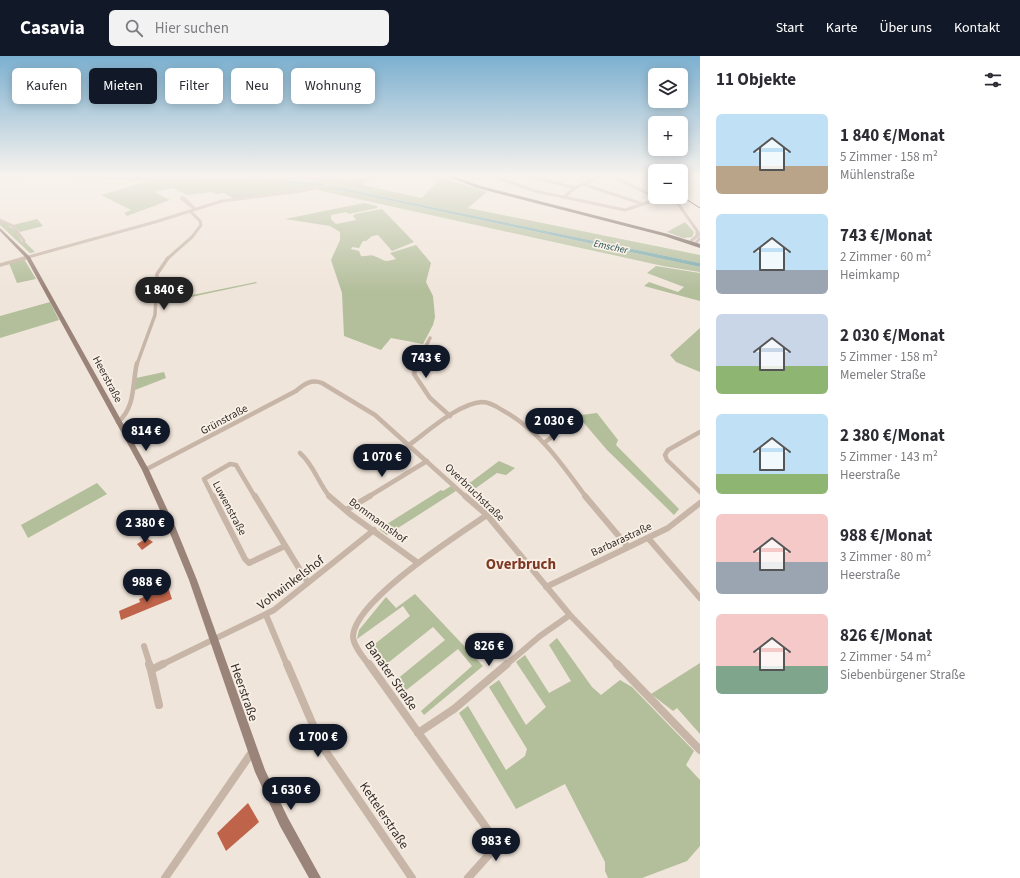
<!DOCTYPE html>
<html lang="de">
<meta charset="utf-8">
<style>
:root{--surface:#fff;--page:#f2f2f3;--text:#2b2b33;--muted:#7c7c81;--accent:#111827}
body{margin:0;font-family:"Source Sans 3",sans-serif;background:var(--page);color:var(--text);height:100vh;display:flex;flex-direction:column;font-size:15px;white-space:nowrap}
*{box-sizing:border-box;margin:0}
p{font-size:13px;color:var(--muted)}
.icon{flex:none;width:22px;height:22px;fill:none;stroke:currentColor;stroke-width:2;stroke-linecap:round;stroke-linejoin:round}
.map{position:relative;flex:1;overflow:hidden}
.panel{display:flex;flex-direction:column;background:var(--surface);width:320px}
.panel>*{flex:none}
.guide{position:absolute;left:12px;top:12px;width:380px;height:36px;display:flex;gap:8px}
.controls{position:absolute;left:648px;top:12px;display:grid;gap:8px}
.controls a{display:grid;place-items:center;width:40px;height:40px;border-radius:6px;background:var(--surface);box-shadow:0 2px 10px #0003;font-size:20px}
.price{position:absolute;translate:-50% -34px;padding:0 9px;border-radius:14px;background:var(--accent);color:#fff;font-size:13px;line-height:26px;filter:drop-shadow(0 1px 2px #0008)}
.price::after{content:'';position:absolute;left:50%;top:24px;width:12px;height:9px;margin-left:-6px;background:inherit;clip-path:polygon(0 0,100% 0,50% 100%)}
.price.active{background:#222;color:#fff}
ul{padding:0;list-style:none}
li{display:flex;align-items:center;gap:12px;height:100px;padding:0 16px}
li span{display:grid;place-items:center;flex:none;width:112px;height:80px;border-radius:6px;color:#555}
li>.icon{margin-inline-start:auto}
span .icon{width:48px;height:48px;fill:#fffc;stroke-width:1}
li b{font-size:17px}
h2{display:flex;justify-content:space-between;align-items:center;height:48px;padding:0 16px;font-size:17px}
.tag{padding:0 14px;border-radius:6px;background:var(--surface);box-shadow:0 2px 10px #0003;font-size:14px;line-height:36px}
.tag.active{background:var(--accent);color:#fff}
header{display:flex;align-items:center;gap:24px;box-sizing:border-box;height:56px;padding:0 20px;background:var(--accent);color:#fff}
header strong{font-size:19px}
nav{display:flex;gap:22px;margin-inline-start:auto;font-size:14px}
.search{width:280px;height:36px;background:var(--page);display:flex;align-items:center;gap:10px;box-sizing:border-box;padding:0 14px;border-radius:6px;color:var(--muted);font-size:15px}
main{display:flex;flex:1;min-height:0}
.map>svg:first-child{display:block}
.green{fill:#b3be9b}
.water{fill:#7baaab}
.building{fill:#bf644a}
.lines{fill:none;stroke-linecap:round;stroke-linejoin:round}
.minor-far4{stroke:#c7b5a7;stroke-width:3}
.minor-far3{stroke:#c7b5a7;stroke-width:3.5}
.minor-far2{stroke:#c7b5a7;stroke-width:4.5}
.minor-far1{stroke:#c7b5a7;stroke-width:6}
.minor{stroke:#c7b5a7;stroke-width:8}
.secondary{fill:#9a8479;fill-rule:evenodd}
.primary{fill:#756259;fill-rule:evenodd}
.tram{stroke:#342b27;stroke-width:1}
.labels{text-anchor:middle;stroke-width:3.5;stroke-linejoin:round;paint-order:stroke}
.far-water-label{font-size:10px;font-style:italic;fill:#1f5053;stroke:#f8f0e6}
.street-label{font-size:11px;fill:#342b27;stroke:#f8f0e6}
.near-street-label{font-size:13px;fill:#342b27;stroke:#f8f0e6}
.district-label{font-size:15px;font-weight:bold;fill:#7e3925;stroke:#f8f0e6}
</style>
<header>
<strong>Casavia</strong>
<div class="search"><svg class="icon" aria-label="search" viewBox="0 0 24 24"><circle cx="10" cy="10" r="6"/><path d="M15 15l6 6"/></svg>Hier suchen</div>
<nav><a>Start</a><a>Karte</a><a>Über uns</a><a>Kontakt</a></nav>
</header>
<main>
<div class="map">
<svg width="700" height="822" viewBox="0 0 700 822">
<rect width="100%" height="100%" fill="#f0e5da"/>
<path class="green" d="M0,120H166L266,123L321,130L234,143L224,137L215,138L211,136L188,139L172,132L155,136L170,144L127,160L124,157L131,154L101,139L149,125L50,122L0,123Z
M233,120H330L351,125L369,123L362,129L422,142L438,124L431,120H436L487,136L468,152L700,199V207L331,130L337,127L326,128L283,122Z
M327,131L700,211V216L663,210L317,134Z
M364,147L377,150V152L349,158L346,156L331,159V163L336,168L356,164L353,160L355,158L382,153L414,186L392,195L378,179L372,180L366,185H363L359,192L352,191L351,193L359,195L361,200C365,201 371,198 374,200C386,204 382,207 396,203L390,197L416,189L431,207L426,226L433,240L435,261L433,269L423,288L391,282L381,294L344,280L342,237L331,204L340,184V176L330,170L285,163Z
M37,163L43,170L20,176L13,169Z
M0,164L15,174L22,186H25L35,196L30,197L0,169Z
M685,166L694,176L692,181L683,182L667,176Z
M24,203L36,223L17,227L9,207Z
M656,210L700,217V245L644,230L649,226L678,236L684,231L647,217Z
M256,226L257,227L158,248V246Z
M50,246L59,264L0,282V260Z
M700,272V316L676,306L670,299Z
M164,316L166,322L135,334L136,322Z
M597,357L618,384L616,389L679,453L674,459L607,394L584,367L570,373L561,369L581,359Z
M499,405L515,412L506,419L497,417L476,432L466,433L459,427L471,426Z
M97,427L107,438L28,482L21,469Z
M451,430L456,435L387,479L379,473L441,434L443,435Z
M415,538L483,610L424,659L421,655L472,610L458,593L404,636L396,624L445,584L433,571L384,610L371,591L410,560L403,550L357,583L359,574L386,541L396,552Z
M557,582L592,631L601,639L620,624L632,631L694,695L686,709L700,724V790L687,805L642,822H608L605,815V806L565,728L516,753L459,657L468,650L506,714L525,700L527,693L489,631L499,624L526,669L546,651L516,606L525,599L549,637L571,625L549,589Z
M700,607V678L677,652L673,655L651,638Z"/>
<path class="water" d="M166,120L258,121L326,128L321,130L266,123Z
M331,130L700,207V211L327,131Z"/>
<path class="building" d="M147,482L153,486L142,494L137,488Z
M168,531L172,543L121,564L119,555L140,546L139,543Z
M248,747L259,766L226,795L217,777Z"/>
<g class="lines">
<path class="minor-far4" d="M493,120L535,135L625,154L658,143L676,144
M529,120L575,132
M581,120L590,124
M613,120L658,143
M646,120L655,126
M582,128L640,147
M564,141L575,132L600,120
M674,142L700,179
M193,151L184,142H181L195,153
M0,164L13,170L24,185
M690,186L697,180V176
M695,188L700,182
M21,203L155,166L222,145L301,135L378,120
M167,203L192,181L201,169L200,165L190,155"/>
<path class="minor-far3" d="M0,209L25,202
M137,308L155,259L157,218L168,202
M417,308L430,282"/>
<path class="minor-far2" d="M417,307L414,318L430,342L450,360
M118,366C136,351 132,327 137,307
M700,376L668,394L665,399L667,404L700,436
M544,387L563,372
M409,389C427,376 459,347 482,346C489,346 496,350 502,354C539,374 561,407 586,441
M300,397C314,409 318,427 330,441
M145,414L296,335C304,328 311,323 322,327L375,359L466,441
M213,441L204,423L230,408L236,409L255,441
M368,441L427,405"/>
<path class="minor-far1" d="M213,440L245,503L249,507L285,490
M255,440L308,527
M329,440L350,458L418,507
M465,440L487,459L570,559L618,609
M585,440L628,491
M346,454L370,440
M648,482L700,542
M546,531L668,472L700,447
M266,559L287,609
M144,590L150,609
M161,609L274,554L374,474
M369,609C364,602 353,590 353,580C355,544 458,479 487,459
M506,609L540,580L570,559"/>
<path class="minor" d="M149,608L151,614L163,608
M287,608L322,690L412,822
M369,608L493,781L494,793L468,822
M617,608L700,694
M151,614L159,649
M418,677L454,653L507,608
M165,822L252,696"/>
<path class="secondary" d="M0,172L30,201L149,414L175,470L197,524L265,714L288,762L321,822H309L280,770L255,716L189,524L167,470L142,414L26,202L0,175Z"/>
<path class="primary" d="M446,120H452L481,130L668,178L700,188V192L664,180L477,132Z"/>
<path class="tram" d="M651,120L655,123
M681,140L700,152"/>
</g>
<linearGradient id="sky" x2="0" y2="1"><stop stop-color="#7cb0d0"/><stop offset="0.51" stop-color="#f8f3ee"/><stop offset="1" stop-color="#f8f3ee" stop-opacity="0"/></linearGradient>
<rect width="700" height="235" fill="url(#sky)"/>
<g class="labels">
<g class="far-water-label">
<text transform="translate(611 190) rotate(12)" y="4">Emscher</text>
</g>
<g class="street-label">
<text transform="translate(108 323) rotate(62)" y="4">Heerstraße</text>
<text transform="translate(224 363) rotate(-28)" y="4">Grünstraße</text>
<text transform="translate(475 436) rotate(44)" y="4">Overbruchstraße</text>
<text transform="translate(230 452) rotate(62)" y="4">Luwenstraße</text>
<text transform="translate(378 464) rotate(36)" y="4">Bommannshof</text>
<text transform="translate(621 483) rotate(-25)" y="4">Barbarastraße</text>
</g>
<g class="near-street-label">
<text transform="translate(290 526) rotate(-37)" y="5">Vohwinkelshof</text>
<text transform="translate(392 619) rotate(55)" y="5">Banater Straße</text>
<text transform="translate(245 636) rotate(71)" y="5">Heerstraße</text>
<text transform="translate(385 759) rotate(56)" y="5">Kettelerstraße</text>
</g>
<g class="district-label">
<text x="521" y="513">Overbruch</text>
</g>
</g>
</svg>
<div class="controls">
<a><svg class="icon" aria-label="layers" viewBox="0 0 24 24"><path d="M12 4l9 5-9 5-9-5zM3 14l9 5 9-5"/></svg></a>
<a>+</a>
<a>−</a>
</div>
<b class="price active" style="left:164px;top:255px">1 840 €</b>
<b class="price" style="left:426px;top:323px">743 €</b>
<b class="price" style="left:554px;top:386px">2 030 €</b>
<b class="price" style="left:146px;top:396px">814 €</b>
<b class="price" style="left:382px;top:422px">1 070 €</b>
<b class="price" style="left:145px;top:488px">2 380 €</b>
<b class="price" style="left:147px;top:547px">988 €</b>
<b class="price" style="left:489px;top:611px">826 €</b>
<b class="price" style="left:318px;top:702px">1 700 €</b>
<b class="price" style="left:291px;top:755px">1 630 €</b>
<b class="price" style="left:496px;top:806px">983 €</b>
<div class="guide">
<a class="tag">Kaufen</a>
<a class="tag active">Mieten</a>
<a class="tag">Filter</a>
<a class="tag">Neu</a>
<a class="tag">Wohnung</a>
</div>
</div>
<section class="panel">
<h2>11 Objekte<svg class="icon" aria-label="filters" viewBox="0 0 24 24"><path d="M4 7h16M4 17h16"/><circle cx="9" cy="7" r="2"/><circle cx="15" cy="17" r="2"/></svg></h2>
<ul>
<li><span style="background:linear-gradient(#bfe0f5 65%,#b9a48a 0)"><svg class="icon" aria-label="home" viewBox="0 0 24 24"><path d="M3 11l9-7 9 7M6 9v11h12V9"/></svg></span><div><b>1 840 €/Monat</b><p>5 Zimmer · 158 m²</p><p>Mühlenstraße</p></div></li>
<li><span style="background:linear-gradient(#bfe0f5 70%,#9aa5b1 0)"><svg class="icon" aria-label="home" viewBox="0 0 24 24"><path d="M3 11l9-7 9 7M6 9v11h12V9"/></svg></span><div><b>743 €/Monat</b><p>2 Zimmer · 60 m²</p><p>Heimkamp</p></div></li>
<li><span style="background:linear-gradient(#c9d6e8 65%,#8fb573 0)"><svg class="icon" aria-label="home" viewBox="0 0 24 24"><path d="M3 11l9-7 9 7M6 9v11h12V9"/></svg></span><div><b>2 030 €/Monat</b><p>5 Zimmer · 158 m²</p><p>Memeler Straße</p></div></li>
<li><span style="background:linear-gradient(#bfe0f5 75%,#8fb573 0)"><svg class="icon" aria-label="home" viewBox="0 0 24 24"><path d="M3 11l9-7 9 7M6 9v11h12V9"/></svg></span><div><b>2 380 €/Monat</b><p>5 Zimmer · 143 m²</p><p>Heerstraße</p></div></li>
<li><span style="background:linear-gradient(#f6c9c9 60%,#9aa5b1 0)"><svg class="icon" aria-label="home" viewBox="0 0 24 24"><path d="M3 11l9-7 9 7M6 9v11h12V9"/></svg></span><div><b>988 €/Monat</b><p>3 Zimmer · 80 m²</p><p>Heerstraße</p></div></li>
<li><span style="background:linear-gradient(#f6c9c9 65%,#7fa58c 0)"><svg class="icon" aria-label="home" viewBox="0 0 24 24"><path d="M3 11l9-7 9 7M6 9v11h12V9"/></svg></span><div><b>826 €/Monat</b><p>2 Zimmer · 54 m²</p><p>Siebenbürgener Straße</p></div></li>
</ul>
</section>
</main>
